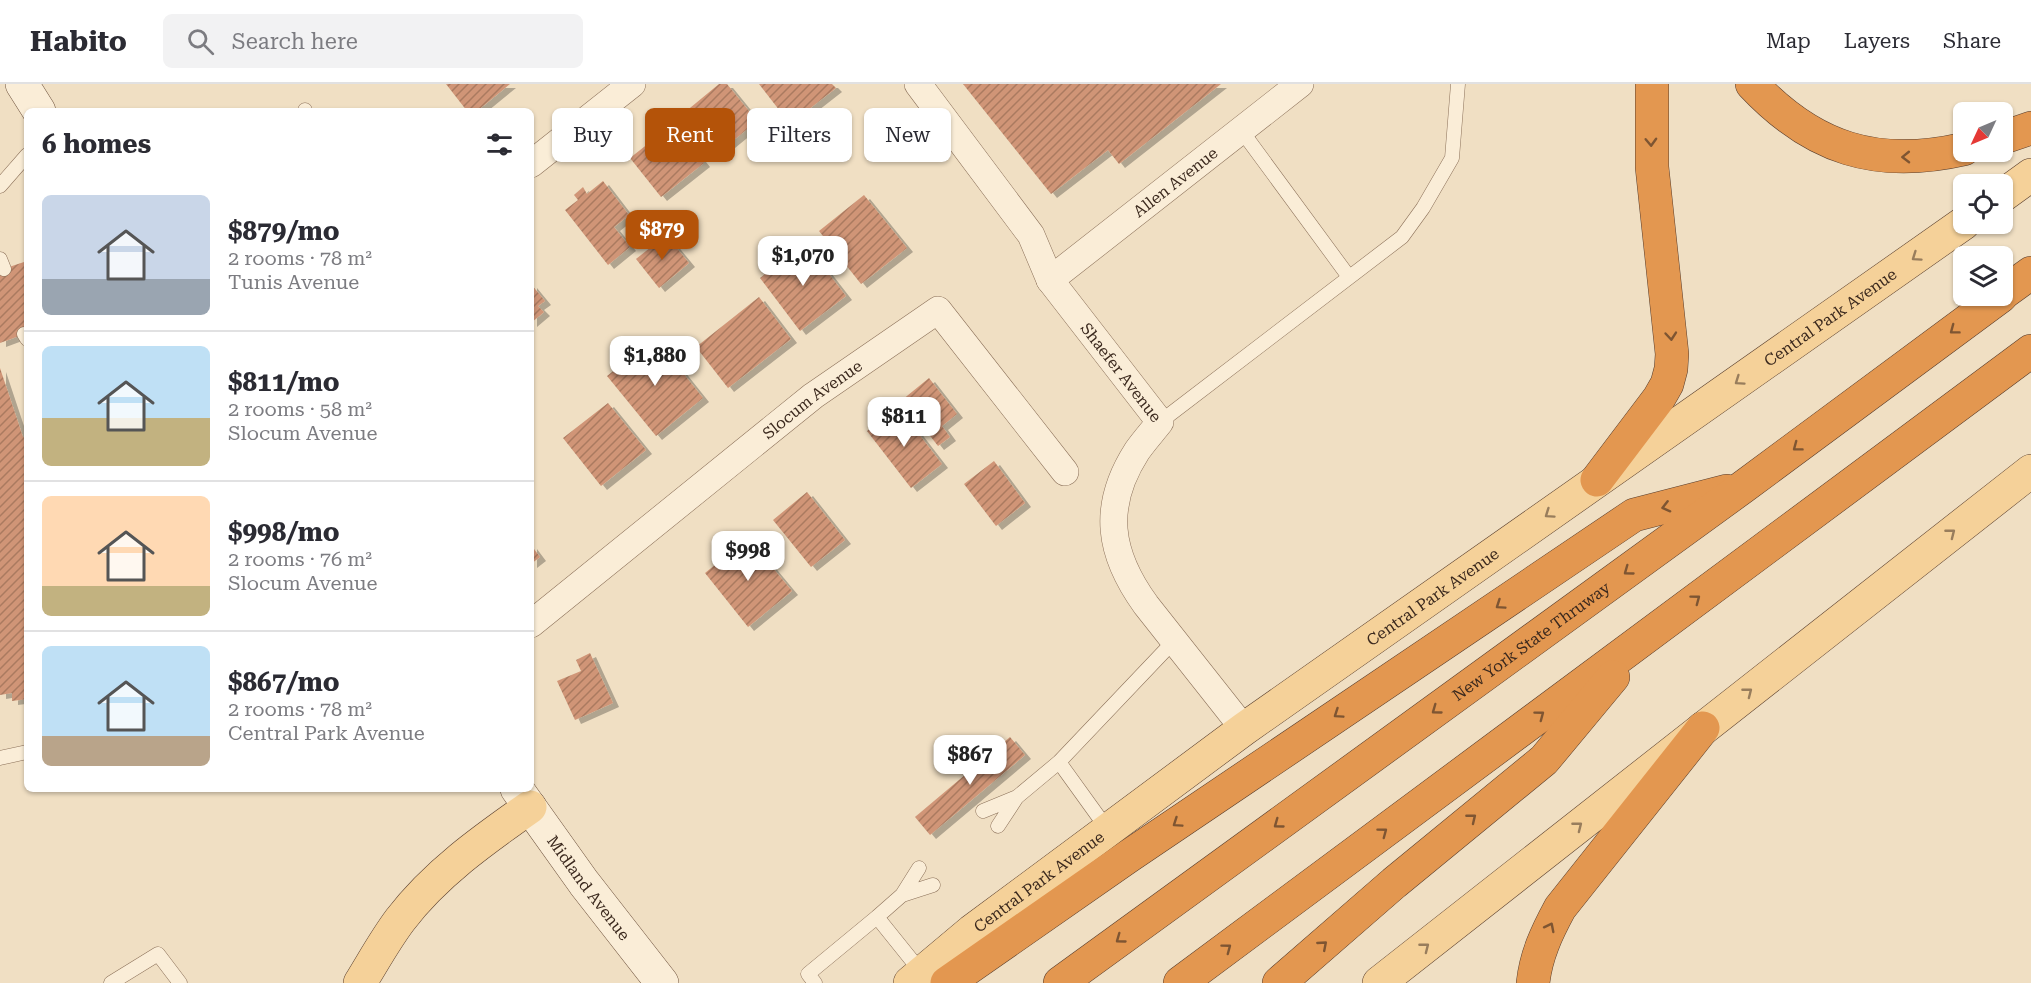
<!DOCTYPE html>
<meta charset="utf-8">
<style>
:root{--surface:#fff;--page:#f2f2f3;--text:#2b2b33;--muted:#7c7c81;--line:#e1e1e2;--accent:#b45309}
body{margin:0;font-family:"Roboto Serif",serif;background:var(--page);color:var(--text);height:100vh;display:flex;flex-direction:column;font-size:22px;white-space:nowrap}
*{box-sizing:border-box;margin:0}
p{font-size:20px;color:var(--muted)}
.icon{flex:none;width:33px;height:33px;fill:none;stroke:currentColor;stroke-width:2;stroke-linecap:round;stroke-linejoin:round}
.map{position:relative;flex:1;overflow:hidden}
.panel{position:absolute;left:24px;top:24px;width:510px;height:684px;display:flex;flex-direction:column;background:var(--surface);border-radius:9px;box-shadow:0 2px 4px #0004}
.panel>*{flex:none}
.top-card{position:absolute;left:552px;top:24px;width:570px;height:54px;display:flex;gap:12px}
.needle{width:39px;rotate:226deg}
.fabs{position:absolute;left:1953px;top:18px;display:grid;gap:12px}
.fabs a{display:grid;place-items:center;width:60px;height:60px;border-radius:9px;background:var(--surface);box-shadow:0 2px 4px #0004;font-size:30px}
.price{position:absolute;translate:-50% -51px;padding:0 14px;border-radius:12px;background:#fff;color:#222;font-size:20px;line-height:39px;filter:drop-shadow(0 2px 3px #0008)}
.price::after{content:'';position:absolute;left:50%;top:36px;width:18px;height:14px;margin-left:-9px;background:inherit;clip-path:polygon(0 0,100% 0,50% 100%)}
.price.selected{background:var(--accent);color:#fff}
ul{padding:0;list-style:none}
li{display:flex;align-items:center;gap:18px;height:150px;padding:0 18px}
li+li{border-top:2px solid var(--line)}
li span{display:grid;place-items:center;flex:none;width:168px;height:120px;border-radius:9px;color:#555}
li>.icon{margin-inline-start:auto}
span .icon{width:72px;height:72px;fill:#fffc;stroke-width:1}
li b{font-size:26px}
h2{display:flex;justify-content:space-between;align-items:center;height:72px;padding:0 18px;font-size:26px}
.pill{padding:0 21px;border-radius:9px;background:var(--surface);box-shadow:0 2px 4px #0004;font-size:21px;line-height:54px}
.pill.selected{background:var(--accent);color:#fff}
header{display:flex;align-items:center;gap:36px;box-sizing:border-box;height:84px;padding:0 30px;background:var(--surface);border-bottom:2px solid var(--line)}
header strong{font-size:28px}
nav{display:flex;gap:33px;margin-inline-start:auto;font-size:21px}
.search{width:420px;height:54px;background:var(--page);display:flex;align-items:center;gap:15px;box-sizing:border-box;padding:0 21px;border-radius:9px;color:var(--muted);font-size:22px}
.map>svg:first-child{display:block}
.building{fill:url(#building-hatch);filter:url(#shadow)}
.lines{fill:none;stroke-linecap:round;stroke-linejoin:round}
.lane-casing{stroke:#8b7059;stroke-width:15}
.street-casing{stroke:#8b7059;stroke-width:28}
.secondary-casing{stroke:#6d513c;stroke-width:34}
.primary-casing{stroke:#593e2d;stroke-width:34}
.highway-casing{stroke:#593e2d;stroke-width:34}
.lane{stroke:#faedd7;stroke-width:14}
.street{stroke:#faedd7;stroke-width:27}
.secondary{stroke:#faedd7;stroke-width:33}
.primary{stroke:#f5d199;stroke-width:33}
.highway{stroke:#e39750;stroke-width:33}
.oneway{stroke:#7e5532}
.oneway2{stroke:#987d5c}
.labels{text-anchor:middle;stroke-width:4.5;stroke-linejoin:round;paint-order:stroke}
.street-label{font-size:16px;fill:#3b291e;stroke:#f7ead3}
</style>
<header>
<strong>Habito</strong>
<div class="search"><svg class="icon" aria-label="search" viewBox="0 0 24 24"><circle cx="10" cy="10" r="6"/><path d="M15 15l6 6"/></svg>Search here</div>
<nav><a>Map</a><a>Layers</a><a>Share</a></nav>
</header>
<div class="map">
<svg width="2031" height="899" viewBox="0 0 2031 899">
<defs>
<pattern id="building-hatch" width="6" height="6" patternUnits="userSpaceOnUse" patternTransform="scale(1.5)"><rect width="6" height="6" fill="#d09577"/><path d="M-1 1l2-2M0 6l6-6M5 7l2-2" fill="none" stroke="#aa7a61"/></pattern>
<filter id="shadow"><feDropShadow dx="6" dy="4" stdDeviation="0" flood-color="#0004"/></filter>
</defs>
<rect width="100%" height="100%" fill="#f0dfc3"/>
<path class="building" d="M446,0H510L477,27H467Z
M719,0H727L757,37L712,74L679,33Z
M759,0H832L836,4L790,40Z
M963,0H1221L1119,80L1108,66L1051,110Z
M673,40L704,79L661,113L630,74Z
M603,97L629,131L614,143L630,163L608,181L565,126L578,116L574,111L583,103L587,110Z
M864,111L907,164L861,200L819,147Z
M666,151L689,179L659,204L636,175Z
M805,159L846,212L800,247L760,194Z
M24,178L27,189V249L0,259V186Z
M531,200L545,217L538,222L544,228L531,239Z
M759,213L791,255L728,304L696,263Z
M655,254L703,314L656,352L607,292Z
M0,284L23,353H27V615L12,617V609L0,611Z
M929,294L957,330L942,342L950,353L938,362L902,316Z
M608,319L646,366L601,402L563,354Z
M898,323L942,380L911,404L867,347Z
M994,377L1025,419L996,442L964,400Z
M807,408L845,456L811,483L773,436Z
M748,454L792,507L748,543L705,489Z
M531,461L540,473L531,480Z
M590,569L613,619L575,636L557,597L581,587L576,576Z
M1010,653L1025,671L930,751L915,733Z"/>
<g class="lines">
<defs>
<path id="lane" d="M305,26V27
M1241,46L1349,193
M0,102L27,71
M0,175L4,185
M24,250L27,255
M1160,338L1402,153L1423,124L1452,74L1458,0
M0,674L27,668
M983,727L1017,713L1059,678
M998,742L1017,713
M1108,746L1059,678L1174,557
M919,784L902,811L933,801
M902,811L877,833L922,889
M111,899L158,870L180,899
M815,899L808,890L877,833"/>
<g id="street">
<path id="s1" d="M918,0L1031,151L1050,196L1160,338C1153,347 1144,357 1137,367C1101,423 1109,470 1146,521L1244,645"/>
<path d="M531,80L632,0"/>
<path id="s2" d="M1050,196L1300,0"/>
<path id="s3" d="M531,540L813,312L938,226L1065,388"/>
</g>
<g id="secondary">
<path d="M22,0L39,27"/>
<path id="s4" d="M517,705L584,799L662,899"/>
</g>
<g id="primary">
<path d="M2002,112L2031,91"/>
<path d="M360,899C373,878 385,856 400,836C435,790 483,756 530,723"/>
<path id="s5" d="M910,899L972,847L1244,645L1964,139"/>
<path d="M1379,899L2031,387"/>
</g>
<g id="highway">
<path d="M1752,0C1813,65 1877,85 1964,65"/>
<path d="M2002,54L2031,44"/>
<path d="M2002,210L2031,189"/>
<path d="M1597,396L1659,314L1667,300L1671,285L1672,270L1652,83V0"/>
<path d="M947,899L1129,772L1634,431L1727,407"/>
<path id="s6" d="M1060,899L1743,403L2001,212"/>
<path d="M1180,899L2031,267"/>
<path d="M1279,899L1394,799L1544,676L1613,593"/>
<path d="M1533,899C1536,871 1547,848 1560,824L1703,644"/>
</g>
</defs>
<use href="#lane" class="lane-casing"/>
<use href="#street" class="street-casing"/>
<use href="#secondary" class="secondary-casing"/>
<use href="#primary" class="primary-casing"/>
<use href="#highway" class="highway-casing"/>
<use href="#lane" class="lane"/>
<use href="#street" class="street"/>
<use href="#secondary" class="secondary"/>
<use href="#primary" class="primary"/>
<use href="#highway" class="highway"/>
</g>
<defs><path id="oneway-chevron" d="M-2-3.5L2.5 0L-2 3.5" fill="none" stroke-width="1.6" stroke-linecap="round" stroke-linejoin="round" transform="scale(1.5)"/></defs>
<g class="oneway">
<use href="#oneway-chevron" transform="translate(1651 58) rotate(88)"/>
<use href="#oneway-chevron" transform="translate(1906 73) rotate(179)"/>
<use href="#oneway-chevron" transform="translate(1954 246) rotate(143)"/>
<use href="#oneway-chevron" transform="translate(1671 252) rotate(85)"/>
<use href="#oneway-chevron" transform="translate(1797 363) rotate(143)"/>
<use href="#oneway-chevron" transform="translate(1666 423) rotate(166)"/>
<use href="#oneway-chevron" transform="translate(1628 487) rotate(144)"/>
<use href="#oneway-chevron" transform="translate(1696 515) rotate(-37)"/>
<use href="#oneway-chevron" transform="translate(1500 521) rotate(146)"/>
<use href="#oneway-chevron" transform="translate(1436 626) rotate(144)"/>
<use href="#oneway-chevron" transform="translate(1338 630) rotate(146)"/>
<use href="#oneway-chevron" transform="translate(1540 631) rotate(-37)"/>
<use href="#oneway-chevron" transform="translate(1472 734) rotate(-39)"/>
<use href="#oneway-chevron" transform="translate(1177 739) rotate(146)"/>
<use href="#oneway-chevron" transform="translate(1278 740) rotate(144)"/>
<use href="#oneway-chevron" transform="translate(1383 748) rotate(-37)"/>
<use href="#oneway-chevron" transform="translate(1550 843) rotate(-63)"/>
<use href="#oneway-chevron" transform="translate(1120 855) rotate(144)"/>
<use href="#oneway-chevron" transform="translate(1323 861) rotate(-41)"/>
<use href="#oneway-chevron" transform="translate(1227 864) rotate(-37)"/>
</g>
<g class="oneway2">
<use href="#oneway-chevron" transform="translate(1916 173) rotate(145)"/>
<use href="#oneway-chevron" transform="translate(1739 297) rotate(145)"/>
<use href="#oneway-chevron" transform="translate(1549 430) rotate(145)"/>
<use href="#oneway-chevron" transform="translate(1951 449) rotate(-38)"/>
<use href="#oneway-chevron" transform="translate(1748 608) rotate(-38)"/>
<use href="#oneway-chevron" transform="translate(1578 742) rotate(-38)"/>
<use href="#oneway-chevron" transform="translate(1425 863) rotate(-38)"/>
</g>
<g class="labels">
<g class="street-label">
<text dy="6" stroke="none"><textPath href="#s2" startOffset="159">Allen Avenue</textPath></text>
<text dy="6" stroke="none"><textPath href="#s5" startOffset="1136">Central Park Avenue</textPath></text>
<text dy="6" stroke="none"><textPath href="#s1" startOffset="354">Shaefer Avenue</textPath></text>
<text dy="6" stroke="none"><textPath href="#s3" startOffset="360">Slocum Avenue</textPath></text>
<text dy="6" stroke="none"><textPath href="#s5" startOffset="650">Central Park Avenue</textPath></text>
<text dy="6" stroke="none"><textPath href="#s6" startOffset="582">New York State Thruway</textPath></text>
<text dy="6" stroke="none"><textPath href="#s5" startOffset="164">Central Park Avenue</textPath></text>
<text dy="6" stroke="none"><textPath href="#s4" startOffset="122">Midland Avenue</textPath></text>
</g>
</g>
</svg>
<div class="fabs">
<a><svg class="needle" viewBox="-14 -14 28 28"><path d="M0-13l5 13h-10z" fill="#e53935"/><path d="M0 13l5-13h-10z" fill="#7c7c81"/></svg></a>
<a><svg class="icon" aria-label="locate" viewBox="0 0 24 24"><circle cx="12" cy="12" r="6"/><path d="M12 2v4M12 18v4M2 12h4M18 12h4"/></svg></a>
<a><svg class="icon" aria-label="layers" viewBox="0 0 24 24"><path d="M12 4l9 5-9 5-9-5zM3 14l9 5 9-5"/></svg></a>
</div>
<b class="price selected" style="left:662px;top:177px">$879</b>
<b class="price" style="left:803px;top:203px">$1,070</b>
<b class="price" style="left:655px;top:303px">$1,880</b>
<b class="price" style="left:904px;top:364px">$811</b>
<b class="price" style="left:748px;top:498px">$998</b>
<b class="price" style="left:970px;top:702px">$867</b>
<div class="top-card">
<a class="pill">Buy</a>
<a class="pill selected">Rent</a>
<a class="pill">Filters</a>
<a class="pill">New</a>
</div>
<section class="panel">
<h2>6 homes<svg class="icon" aria-label="filters" viewBox="0 0 24 24"><path d="M4 7h16M4 17h16"/><circle cx="9" cy="7" r="2"/><circle cx="15" cy="17" r="2"/></svg></h2>
<ul>
<li><span style="background:linear-gradient(#c9d6e8 70%,#9aa5b1 0)"><svg class="icon" aria-label="home" viewBox="0 0 24 24"><path d="M3 11l9-7 9 7M6 9v11h12V9"/></svg></span><div><b>$879/mo</b><p>2 rooms · 78 m²</p><p>Tunis Avenue</p></div></li>
<li><span style="background:linear-gradient(#bfe0f5 60%,#c2b280 0)"><svg class="icon" aria-label="home" viewBox="0 0 24 24"><path d="M3 11l9-7 9 7M6 9v11h12V9"/></svg></span><div><b>$811/mo</b><p>2 rooms · 58 m²</p><p>Slocum Avenue</p></div></li>
<li><span style="background:linear-gradient(#ffd9b3 75%,#c2b280 0)"><svg class="icon" aria-label="home" viewBox="0 0 24 24"><path d="M3 11l9-7 9 7M6 9v11h12V9"/></svg></span><div><b>$998/mo</b><p>2 rooms · 76 m²</p><p>Slocum Avenue</p></div></li>
<li><span style="background:linear-gradient(#bfe0f5 75%,#b9a48a 0)"><svg class="icon" aria-label="home" viewBox="0 0 24 24"><path d="M3 11l9-7 9 7M6 9v11h12V9"/></svg></span><div><b>$867/mo</b><p>2 rooms · 78 m²</p><p>Central Park Avenue</p></div></li>
</ul>
</section>
</div>
